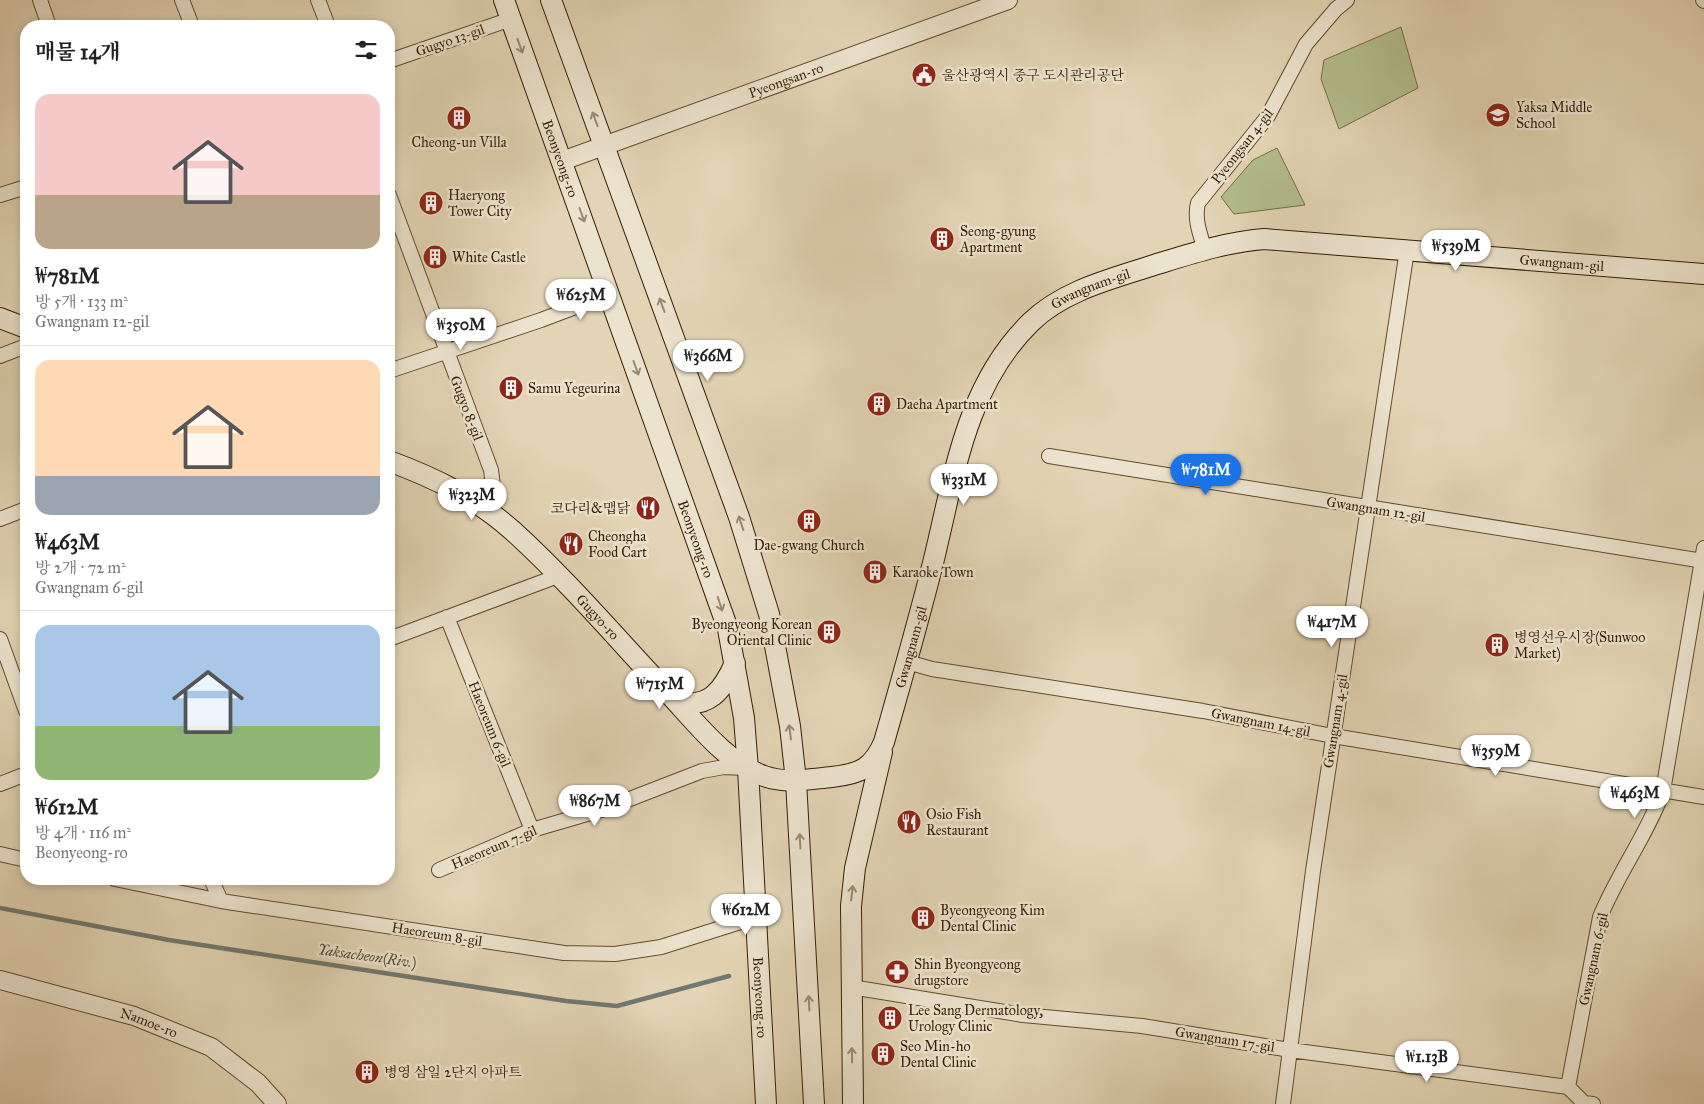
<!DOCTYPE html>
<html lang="ko">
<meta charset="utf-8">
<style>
:root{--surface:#fff;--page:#f2f2f2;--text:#222;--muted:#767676;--line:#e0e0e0;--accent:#1a73e8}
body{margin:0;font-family:"IM FELL Great Primer","Noto Serif KR",serif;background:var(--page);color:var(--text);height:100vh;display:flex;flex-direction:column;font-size:19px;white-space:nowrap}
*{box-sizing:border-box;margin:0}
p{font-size:16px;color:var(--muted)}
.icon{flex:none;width:28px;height:28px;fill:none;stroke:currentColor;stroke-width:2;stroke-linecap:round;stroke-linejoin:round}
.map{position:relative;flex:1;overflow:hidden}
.sheet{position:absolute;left:20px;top:20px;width:375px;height:865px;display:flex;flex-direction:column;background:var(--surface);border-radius:20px;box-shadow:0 2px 8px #0003}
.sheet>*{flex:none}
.price{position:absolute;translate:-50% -42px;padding:0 11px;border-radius:18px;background:#fff;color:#222;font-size:16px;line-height:32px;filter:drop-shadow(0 1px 2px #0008)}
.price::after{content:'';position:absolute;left:50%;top:30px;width:15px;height:11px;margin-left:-8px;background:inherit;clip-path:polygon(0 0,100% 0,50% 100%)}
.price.selected{background:var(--accent);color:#fff}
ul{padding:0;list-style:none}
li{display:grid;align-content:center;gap:10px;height:265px;padding:0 15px}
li+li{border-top:1px solid var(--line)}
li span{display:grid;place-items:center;height:155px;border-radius:15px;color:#555}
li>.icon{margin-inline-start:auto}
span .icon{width:90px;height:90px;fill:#fffc;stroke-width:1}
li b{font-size:21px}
h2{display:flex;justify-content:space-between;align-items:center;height:60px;padding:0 15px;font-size:21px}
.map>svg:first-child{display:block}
.green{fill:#b3bd8d;stroke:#746e48}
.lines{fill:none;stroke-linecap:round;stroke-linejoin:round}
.stream{stroke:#717970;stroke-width:4.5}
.minor-casing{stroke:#604c2f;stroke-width:16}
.tertiary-casing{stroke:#604c2f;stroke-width:20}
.secondary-casing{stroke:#341e03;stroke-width:22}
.minor{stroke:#ece3ce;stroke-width:14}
.tertiary{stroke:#ece3ce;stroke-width:18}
.secondary{stroke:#ece3ce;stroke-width:20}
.oneway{stroke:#998a73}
.labels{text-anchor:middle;stroke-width:5;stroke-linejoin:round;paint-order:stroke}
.street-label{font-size:14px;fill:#341e03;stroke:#ece3ce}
.poi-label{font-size:14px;fill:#341e03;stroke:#ece3ce;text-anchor:start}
.water-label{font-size:15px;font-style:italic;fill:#524b39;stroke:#ece3ce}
</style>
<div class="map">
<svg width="1704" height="1104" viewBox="0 0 1704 1104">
<rect width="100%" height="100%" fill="#e2d4b4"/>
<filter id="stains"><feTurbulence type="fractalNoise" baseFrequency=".004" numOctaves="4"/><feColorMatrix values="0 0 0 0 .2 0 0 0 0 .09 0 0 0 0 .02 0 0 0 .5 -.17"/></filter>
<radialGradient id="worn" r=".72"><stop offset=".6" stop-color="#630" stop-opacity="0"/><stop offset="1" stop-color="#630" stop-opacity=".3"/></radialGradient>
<path class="green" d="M1401,27L1418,88L1339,129L1321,79L1324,60Z
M1277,148L1305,205L1234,214L1221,197L1253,160Z"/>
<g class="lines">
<path class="stream" d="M0,908L169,940L566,1001L617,1006L729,976"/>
<defs>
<path id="minor" d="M40,0L49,26
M182,0L192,26
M318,0L328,26
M1703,0L1704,1
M389,61L511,19
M0,195L26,187
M389,195L491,470L493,486L484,508
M1205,250C1200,234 1194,219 1198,203L1268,116L1306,44L1336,9L1347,0
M0,356L26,346
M389,371L541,320L610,294
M1049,456L1704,561
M0,519L26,509
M447,617L532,830
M0,639L26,711
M389,639L558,576
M907,662L932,669L1203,711L1333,736L1704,797
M0,784L26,774
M0,854L26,860
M439,870L532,830L604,809L702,771L724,767L745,768
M115,879L221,901L564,953L615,954L661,947L756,917
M211,879L221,901
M851,987L1023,1015L1142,1026L1290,1050L1568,1087L1584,1103L1593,1104
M1568,1087L1600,917C1618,873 1647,835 1663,791L1704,548
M1283,1104L1313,871L1407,250"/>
<g id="tertiary">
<path id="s1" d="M562,161L1008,0"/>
<path id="s2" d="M0,980L134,1016L211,1047L258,1083L277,1104"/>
</g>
<g id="secondary">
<path id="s3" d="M504,0L728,629L744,718L748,769L766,1104"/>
<path d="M551,0L739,517L769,614L790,726L796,781L814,1104"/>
<path d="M0,318L26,328"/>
<path id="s4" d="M389,461C435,478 476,498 513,531C569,582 618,640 670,695C697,724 726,762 764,776C786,784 809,779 832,777C860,774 873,768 884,742C901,682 918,623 933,563C954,478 965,386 1031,322C1064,290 1112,279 1154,265C1190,254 1226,242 1264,239L1704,274"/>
<path d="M676,701C709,710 723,690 735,663"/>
<path d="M853,1104L851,906L855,868L882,752"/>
</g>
</defs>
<use href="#minor" class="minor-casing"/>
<use href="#tertiary" class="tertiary-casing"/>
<use href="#secondary" class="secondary-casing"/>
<use href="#minor" class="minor"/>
<use href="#tertiary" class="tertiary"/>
<use href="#secondary" class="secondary"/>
</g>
<defs><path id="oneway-shaft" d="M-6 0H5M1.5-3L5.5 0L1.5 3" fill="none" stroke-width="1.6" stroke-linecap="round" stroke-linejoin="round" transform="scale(1.25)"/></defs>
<g class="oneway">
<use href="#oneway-shaft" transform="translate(520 46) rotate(70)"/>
<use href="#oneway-shaft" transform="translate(595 119) rotate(-110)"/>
<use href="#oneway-shaft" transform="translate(582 215) rotate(70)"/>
<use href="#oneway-shaft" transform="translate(662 305) rotate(-110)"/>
<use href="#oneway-shaft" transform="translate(636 368) rotate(70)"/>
<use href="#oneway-shaft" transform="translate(741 523) rotate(-109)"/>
<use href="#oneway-shaft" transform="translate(720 604) rotate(72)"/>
<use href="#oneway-shaft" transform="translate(790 732) rotate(-97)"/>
<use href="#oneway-shaft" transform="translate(800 841) rotate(-93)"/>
<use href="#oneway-shaft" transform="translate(852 893) rotate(-83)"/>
<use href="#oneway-shaft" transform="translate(809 1003) rotate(-93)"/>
<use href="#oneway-shaft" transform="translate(852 1055) rotate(-91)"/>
</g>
<defs>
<symbol id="civic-disc" viewBox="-11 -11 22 22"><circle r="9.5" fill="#8f2418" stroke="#ece3ce"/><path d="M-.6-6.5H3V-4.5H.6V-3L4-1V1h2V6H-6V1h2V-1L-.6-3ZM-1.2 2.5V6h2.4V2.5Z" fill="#fff"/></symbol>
<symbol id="school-disc" viewBox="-11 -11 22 22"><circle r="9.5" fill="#8f2418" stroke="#ece3ce"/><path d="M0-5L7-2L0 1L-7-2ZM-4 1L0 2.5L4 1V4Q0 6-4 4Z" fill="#fff"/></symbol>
<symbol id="building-disc" viewBox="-11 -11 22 22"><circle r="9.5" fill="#8f2418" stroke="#ece3ce"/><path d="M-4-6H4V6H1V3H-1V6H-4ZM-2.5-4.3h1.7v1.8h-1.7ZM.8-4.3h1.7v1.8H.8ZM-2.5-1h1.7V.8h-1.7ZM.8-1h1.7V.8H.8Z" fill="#fff"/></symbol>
<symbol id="restaurant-disc" viewBox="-11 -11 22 22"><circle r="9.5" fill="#8f2418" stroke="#ece3ce"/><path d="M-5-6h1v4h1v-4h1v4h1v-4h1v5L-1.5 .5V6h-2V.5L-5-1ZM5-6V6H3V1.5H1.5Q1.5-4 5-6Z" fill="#fff"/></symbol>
<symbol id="pharmacy-disc" viewBox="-11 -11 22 22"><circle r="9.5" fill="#8f2418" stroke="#ece3ce"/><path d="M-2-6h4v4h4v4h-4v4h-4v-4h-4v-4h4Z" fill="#fff"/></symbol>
</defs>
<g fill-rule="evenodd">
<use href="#civic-disc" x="910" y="61" width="28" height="28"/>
<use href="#school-disc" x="1484" y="101" width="28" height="28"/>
<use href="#building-disc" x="445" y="104" width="28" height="28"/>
<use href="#building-disc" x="417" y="189" width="28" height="28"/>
<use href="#building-disc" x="928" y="225" width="28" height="28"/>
<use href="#building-disc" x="421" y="243" width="28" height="28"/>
<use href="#building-disc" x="497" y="374" width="28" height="28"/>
<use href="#building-disc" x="865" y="390" width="28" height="28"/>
<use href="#restaurant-disc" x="634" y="494" width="28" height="28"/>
<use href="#building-disc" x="795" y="507" width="28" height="28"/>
<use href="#restaurant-disc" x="557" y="530" width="28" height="28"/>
<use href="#building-disc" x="861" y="558" width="28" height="28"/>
<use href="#building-disc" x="815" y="618" width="28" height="28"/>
<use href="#building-disc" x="1483" y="631" width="28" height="28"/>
<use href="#restaurant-disc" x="895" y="808" width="28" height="28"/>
<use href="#building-disc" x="909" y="904" width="28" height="28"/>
<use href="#pharmacy-disc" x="883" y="958" width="28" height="28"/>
<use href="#building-disc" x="876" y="1004" width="28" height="28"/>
<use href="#building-disc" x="869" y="1040" width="28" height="28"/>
<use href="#building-disc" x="353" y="1058" width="28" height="28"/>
</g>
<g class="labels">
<g class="street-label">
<text transform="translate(450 40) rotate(-19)" y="5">Gugyo 13-gil</text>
<text dy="5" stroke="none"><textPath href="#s1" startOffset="238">Pyeongsan-ro</textPath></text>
<text transform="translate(1242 146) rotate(-52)" y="5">Pyeongsan 4-gil</text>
<text dy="5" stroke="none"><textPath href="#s3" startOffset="168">Beonyeong-ro</textPath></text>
<text dy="5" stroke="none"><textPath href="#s4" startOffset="1630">Gwangnam-gil</textPath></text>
<text dy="5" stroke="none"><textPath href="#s4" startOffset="1150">Gwangnam-gil</textPath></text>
<text transform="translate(467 408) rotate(69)" y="5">Gugyo 8-gil</text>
<text transform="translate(1376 509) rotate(9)" y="5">Gwangnam 12-gil</text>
<text dy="5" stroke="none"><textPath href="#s3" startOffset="572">Beonyeong-ro</textPath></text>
<text dy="5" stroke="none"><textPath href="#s4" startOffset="264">Gugyo-ro</textPath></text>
<text dy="5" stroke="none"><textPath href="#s4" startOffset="730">Gwangnam-gil</textPath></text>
<text transform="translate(1335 721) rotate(-81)" y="5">Gwangnam 4-gil</text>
<text transform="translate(1261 722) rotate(11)" y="5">Gwangnam 14-gil</text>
<text transform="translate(490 724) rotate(68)" y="5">Haeoreum 6-gil</text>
<text transform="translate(494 847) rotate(-23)" y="5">Haeoreum 7-gil</text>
<text transform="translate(437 934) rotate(9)" y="5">Haeoreum 8-gil</text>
<text transform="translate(1593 959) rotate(-78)" y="5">Gwangnam 6-gil</text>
<text dy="5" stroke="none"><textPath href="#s3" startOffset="1038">Beonyeong-ro</textPath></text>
<text dy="5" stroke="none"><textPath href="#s2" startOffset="155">Namoe-ro</textPath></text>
<text transform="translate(1225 1039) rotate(9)" y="5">Gwangnam 17-gil</text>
</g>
<g class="poi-label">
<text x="942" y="80">울산광역시 중구 도시관리공단</text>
<text x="1516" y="112">Yaksa Middle<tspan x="1516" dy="16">School</tspan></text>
<text x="459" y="147" text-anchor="middle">Cheong-un Villa</text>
<text x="448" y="200">Haeryong<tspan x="448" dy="16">Tower City</tspan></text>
<text x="960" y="236">Seong-gyung<tspan x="960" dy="16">Apartment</tspan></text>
<text x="452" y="262">White Castle</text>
<text x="528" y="393">Samu Yegeurina</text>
<text x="896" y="409">Daeha Apartment</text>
<text x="630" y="513" text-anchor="end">코다리&amp;맵닭</text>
<text x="588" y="541">Cheongha<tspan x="588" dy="16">Food Cart</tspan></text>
<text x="809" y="550" text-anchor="middle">Dae-gwang Church</text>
<text x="892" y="577">Karaoke Town</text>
<text x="812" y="629" text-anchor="end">Byeongyeong Korean<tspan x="812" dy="16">Oriental Clinic</tspan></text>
<text x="1514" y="642">병영선우시장(Sunwoo<tspan x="1514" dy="16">Market)</tspan></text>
<text x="926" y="819">Osio Fish<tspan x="926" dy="16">Restaurant</tspan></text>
<text x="940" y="915">Byeongyeong Kim<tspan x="940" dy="16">Dental Clinic</tspan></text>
<text x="914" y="969">Shin Byeongyeong<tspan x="914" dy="16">drugstore</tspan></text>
<text x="908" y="1015">Lee Sang Dermatology,<tspan x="908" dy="16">Urology Clinic</tspan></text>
<text x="900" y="1051">Seo Min-ho<tspan x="900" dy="16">Dental Clinic</tspan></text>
<text x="384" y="1077">병영 삼일 2단지 아파트</text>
</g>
<g class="water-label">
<text transform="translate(367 956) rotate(8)" y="5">Yaksacheon(Riv.)</text>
</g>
</g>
<rect width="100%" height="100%" filter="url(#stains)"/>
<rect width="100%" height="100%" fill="url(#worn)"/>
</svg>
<b class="price" style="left:1456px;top:272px">₩539M</b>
<b class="price" style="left:581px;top:321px">₩625M</b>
<b class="price" style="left:461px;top:351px">₩350M</b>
<b class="price" style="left:708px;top:382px">₩366M</b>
<b class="price selected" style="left:1206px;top:496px">₩781M</b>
<b class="price" style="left:964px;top:506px">₩331M</b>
<b class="price" style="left:472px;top:521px">₩323M</b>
<b class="price" style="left:1332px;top:648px">₩417M</b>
<b class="price" style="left:660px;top:710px">₩715M</b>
<b class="price" style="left:1496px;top:777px">₩359M</b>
<b class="price" style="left:1635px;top:819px">₩463M</b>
<b class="price" style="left:595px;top:827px">₩867M</b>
<b class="price" style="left:746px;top:936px">₩612M</b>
<b class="price" style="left:1427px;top:1083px">₩1.13B</b>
<section class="sheet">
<h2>매물 14개<svg class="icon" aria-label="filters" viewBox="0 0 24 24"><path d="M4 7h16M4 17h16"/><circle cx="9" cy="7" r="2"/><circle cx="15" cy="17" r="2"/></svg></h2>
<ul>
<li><span style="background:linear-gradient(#f6c9c9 65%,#b9a48a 0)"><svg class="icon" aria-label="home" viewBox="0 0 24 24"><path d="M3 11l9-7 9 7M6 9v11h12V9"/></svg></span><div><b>₩781M</b><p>방 5개 · 133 m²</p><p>Gwangnam 12-gil</p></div></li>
<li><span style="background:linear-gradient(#ffd9b3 75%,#9aa5b1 0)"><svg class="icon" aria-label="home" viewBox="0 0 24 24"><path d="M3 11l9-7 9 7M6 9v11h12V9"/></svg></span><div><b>₩463M</b><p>방 2개 · 72 m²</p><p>Gwangnam 6-gil</p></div></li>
<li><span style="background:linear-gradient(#a9c7e8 65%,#8fb573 0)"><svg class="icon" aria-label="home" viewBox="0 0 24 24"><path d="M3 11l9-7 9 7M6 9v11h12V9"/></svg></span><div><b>₩612M</b><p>방 4개 · 116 m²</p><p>Beonyeong-ro</p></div></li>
</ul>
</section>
</div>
